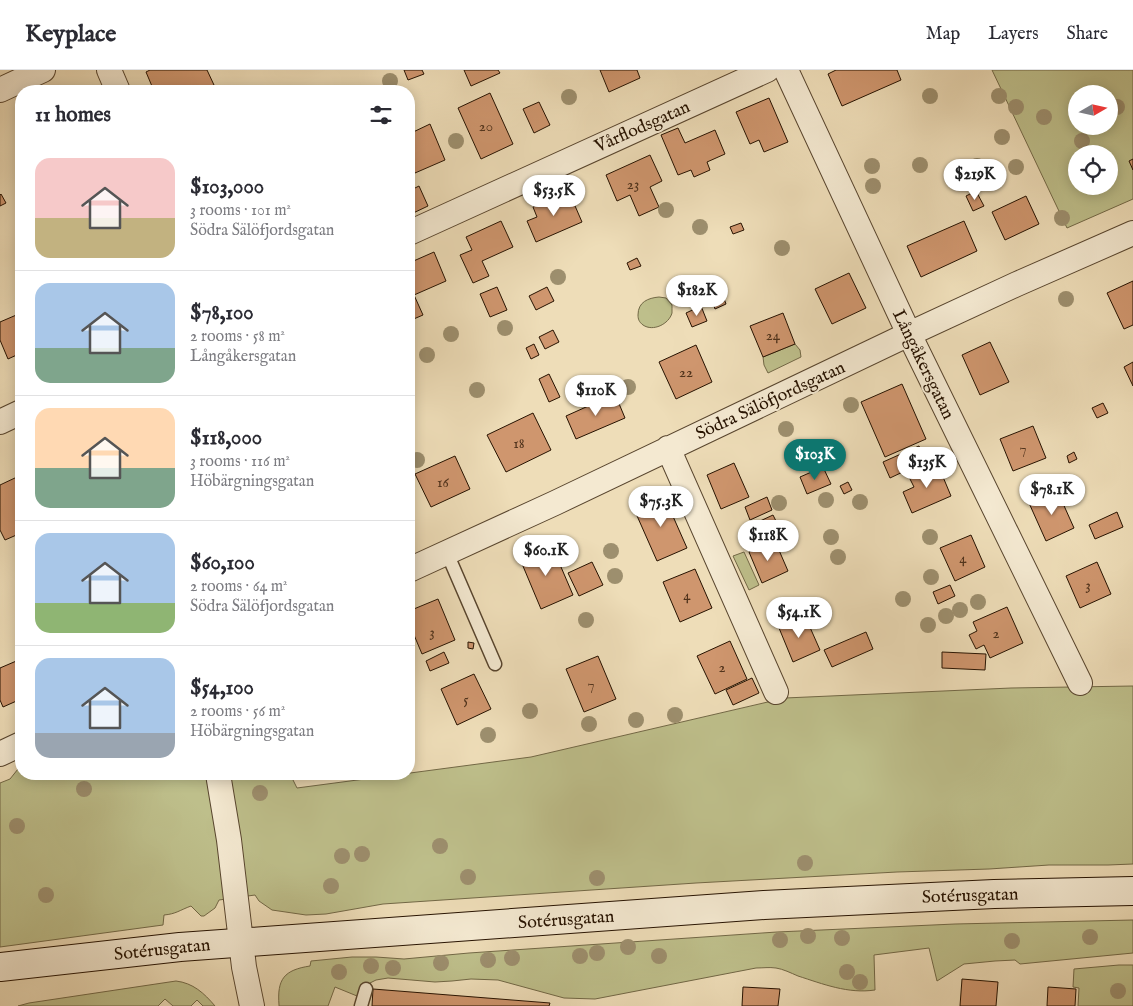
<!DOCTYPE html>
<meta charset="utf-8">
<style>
:root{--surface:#fff;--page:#f2f2f3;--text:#2b2b33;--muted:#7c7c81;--line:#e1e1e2;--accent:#0f766e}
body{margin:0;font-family:"IM FELL English",serif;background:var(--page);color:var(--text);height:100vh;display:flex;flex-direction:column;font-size:19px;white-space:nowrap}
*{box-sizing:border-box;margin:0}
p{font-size:16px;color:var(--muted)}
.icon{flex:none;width:28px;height:28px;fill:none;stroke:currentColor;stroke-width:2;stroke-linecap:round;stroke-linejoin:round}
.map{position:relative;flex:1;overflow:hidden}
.panel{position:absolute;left:15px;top:15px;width:400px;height:695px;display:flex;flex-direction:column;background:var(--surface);border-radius:20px;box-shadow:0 2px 12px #0003}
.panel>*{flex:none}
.needle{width:32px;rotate:81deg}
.tools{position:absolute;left:1068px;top:15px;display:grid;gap:10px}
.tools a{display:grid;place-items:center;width:50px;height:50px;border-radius:50%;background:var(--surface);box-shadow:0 2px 12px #0003;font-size:25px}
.price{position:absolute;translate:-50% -42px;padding:0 11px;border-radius:18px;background:#fff;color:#222;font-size:16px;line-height:32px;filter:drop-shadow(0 1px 2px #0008)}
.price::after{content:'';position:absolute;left:50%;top:30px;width:15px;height:11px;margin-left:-8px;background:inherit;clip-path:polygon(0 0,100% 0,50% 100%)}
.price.active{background:var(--accent);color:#fff}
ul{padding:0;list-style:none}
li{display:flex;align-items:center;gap:15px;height:125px;padding:0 20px}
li+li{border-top:1px solid var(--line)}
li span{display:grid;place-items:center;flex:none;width:140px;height:100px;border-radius:15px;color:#555}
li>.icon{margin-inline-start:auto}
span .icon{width:60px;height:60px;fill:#fffc;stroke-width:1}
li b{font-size:21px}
h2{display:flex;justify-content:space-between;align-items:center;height:60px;padding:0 20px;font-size:21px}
header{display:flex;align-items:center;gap:30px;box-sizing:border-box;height:70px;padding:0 25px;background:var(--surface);border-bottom:1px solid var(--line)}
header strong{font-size:24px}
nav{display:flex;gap:28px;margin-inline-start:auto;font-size:18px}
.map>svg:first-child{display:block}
.green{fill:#bebf8b;stroke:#726846;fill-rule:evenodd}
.building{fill:#cf966e;stroke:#261200}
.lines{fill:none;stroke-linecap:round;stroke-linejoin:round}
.lane-casing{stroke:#58452e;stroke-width:15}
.street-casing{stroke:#58452e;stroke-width:26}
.secondary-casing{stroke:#261200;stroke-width:30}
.lane{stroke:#f4e9d1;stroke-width:12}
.street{stroke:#f4e9d1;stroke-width:24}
.secondary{stroke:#f4e9d1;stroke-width:28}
.tree{fill:#9d8f6e}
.labels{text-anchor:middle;stroke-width:4;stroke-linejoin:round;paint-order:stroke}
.number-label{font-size:15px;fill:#50331c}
.street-label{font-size:18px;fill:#261200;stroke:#f4e9d1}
</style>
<header>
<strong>Keyplace</strong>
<nav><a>Map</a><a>Layers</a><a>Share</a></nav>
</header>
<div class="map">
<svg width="1133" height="936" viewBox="0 0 1133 936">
<rect width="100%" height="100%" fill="#eeddb8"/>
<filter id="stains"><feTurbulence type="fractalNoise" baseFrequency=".004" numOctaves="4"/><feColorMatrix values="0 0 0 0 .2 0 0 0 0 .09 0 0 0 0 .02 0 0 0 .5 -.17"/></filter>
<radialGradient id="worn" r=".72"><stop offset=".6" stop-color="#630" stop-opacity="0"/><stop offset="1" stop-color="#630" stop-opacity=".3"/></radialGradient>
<path class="green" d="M992,0H1133V129L1067,158ZM1076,24H1109V56H1076ZM1076,84H1109V116H1076Z
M659,227L666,228L672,235C672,236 672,241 672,243C669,254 653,262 643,255C639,252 638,249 638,245C638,232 648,228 659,227Z
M795,274L800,280L801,287L768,303L764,295L763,287Z
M744,482L759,515L749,520L733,486Z
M1133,616V794L1108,795H1049L989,799L897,802L696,813L383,834L326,844L306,845L272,840L259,831L255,825L219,830L215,838L204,846H201L191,836C180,840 176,844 164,845L163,855L0,877V713L10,709L18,699L21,698V704H290L297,718L531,687L785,628L1011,618Z
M1133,850V883L1020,894L1015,890L995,891L964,894L937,911L929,878L874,885L875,920C848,924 823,914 798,906C791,903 783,899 776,898C769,897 763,898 756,898L595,929L564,928L498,910L471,909L452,911L435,912L388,908L376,910L370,913L357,926L335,917L328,936H279V935C277,909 284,900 310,896L311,891L352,887H376L404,889L469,883L777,862L955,854Z
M1119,895H1133V936H1078L1079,918L1073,917L1074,899Z
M176,911C193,913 204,923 215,936H203L197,930L191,936H173L165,929L158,936H18L29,933Z"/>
<path class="building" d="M150,0H207L214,15L199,21H154L146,2Z
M404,0H422L424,4L408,10Z
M464,0H498L500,3L471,16Z
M600,0H637L640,8L609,22Z
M836,0H897L901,10L842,36L828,4Z
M490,23L513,74L481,89L458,38Z
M769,28L788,72L764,82L759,70L750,74L736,42Z
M539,32L550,55L534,63L523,39Z
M430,54L445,90L415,103L409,88V64Z
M678,58L685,73L715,60L725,84L707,92L710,100L694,107L691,100L678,105L661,65Z
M650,85L662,111L650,117L659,137L639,146L630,125L617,131L606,105Z
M1133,89V100L1129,91Z
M419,116L428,136L409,145V121Z
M976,121L984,136L973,141L966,126Z
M569,122L582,152L536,172L527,151L537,147L533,137Z
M1,124L6,133L0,136V125Z
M1026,126L1039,154L1005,170L992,142Z
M501,151L513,177L482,191L489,206L473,213L460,185L472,180L466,167Z
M964,151L977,181L921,207L907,176Z
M741,153L744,160L733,164L730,157Z
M434,182L446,211L414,225L423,245L409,251V193Z
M637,188L641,196L630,200L627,193Z
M849,203L866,238L832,254L815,219Z
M1133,211V255L1124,259L1107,223Z
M497,217L507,240L490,247L480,224Z
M547,217L554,231L536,240L529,226Z
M723,226L726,234L715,239L712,230Z
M701,236L707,251L692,257L686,243Z
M21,243V283L8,289L0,270V252Z
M783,243L795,274L763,287L750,256Z
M553,260L559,272L545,279L539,267Z
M990,272L1009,312L980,325L962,285Z
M534,274L539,285L531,289L526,278Z
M696,275L712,312L676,329L659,292Z
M1133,292V316L1124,297Z
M549,304L560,327L549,332L539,309Z
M902,314L926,369L885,387L861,332Z
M615,324L625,348L576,369L566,346Z
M1103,333L1108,343L1097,348L1092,338Z
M533,343L551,380L506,402L487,365Z
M1033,356L1046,388L1013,401L1000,369Z
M919,376L926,391L890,408L883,392Z
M1074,382L1077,389L1069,393L1067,386Z
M455,386L470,419L431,437L415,404Z
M734,393L749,427L721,439L707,405Z
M938,395L951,426L912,443L903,422L914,417L909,407Z
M823,397L831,414L807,424L800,407Z
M17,407L21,416V463L5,470L0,460V415Z
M848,412L852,420L844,424L840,416Z
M1057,420L1074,458L1046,471L1029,433Z
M664,426L687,478L657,491L634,439Z
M767,427L772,440L750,450L745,437Z
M1117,442L1123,457L1095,469L1089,455Z
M773,445L780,459L751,472L745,458Z
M971,465L985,497L955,511L940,478Z
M775,471L788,501L762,513L749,482Z
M552,476L573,525L541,539L520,489Z
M592,492L603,515L579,526L568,503Z
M1097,492L1111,524L1080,538L1066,506Z
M695,499L712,538L680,552L663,512Z
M950,515L955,526L938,534L933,522Z
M438,529L455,570L422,584L409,553V541Z
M788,536L794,549L782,554L777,541Z
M1007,537L1023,573L990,588L984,575L976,579L969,565L977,561L973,552Z
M805,546L820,580L793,592L779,558Z
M866,562L873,579L832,597L824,580Z
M730,571L747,609L715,624L697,586Z
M468,572L474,573L473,579L468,578Z
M444,582L449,593L430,601L426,591Z
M942,582L986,584L985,600L942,598Z
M598,586L616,629L584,642L566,599Z
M21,589V629L3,637L0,630V598Z
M474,604L491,639L457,655L441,619Z
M752,608L759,623L733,635L726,620Z
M962,909L998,912L996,936H960Z
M743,917L780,919L778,936H742Z
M1048,917L1076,919L1075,936H1047Z
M373,919L550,933L549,936H372Z"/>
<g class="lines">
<defs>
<path id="lane" d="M447,483L495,594
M361,936L366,919"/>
<path id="street" d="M109,0L118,21
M786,0L909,264L1080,613
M0,20L43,0
M409,163L767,0
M0,352L21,342
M668,378L776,622
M409,500L555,433L909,264L1017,214L1133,163
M0,684L21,674
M218,704L229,770L244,897L252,936"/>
<path id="secondary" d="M0,897L180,877L764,835L994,824L1133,821"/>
</defs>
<use href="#lane" class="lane-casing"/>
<use href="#street" class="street-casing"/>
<use href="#secondary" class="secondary-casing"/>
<use href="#lane" class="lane"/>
<use href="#street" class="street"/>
<use href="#secondary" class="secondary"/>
</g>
<g class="tree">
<circle cx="390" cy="11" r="8"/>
<circle cx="930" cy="26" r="8"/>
<circle cx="999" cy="26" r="8"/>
<circle cx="569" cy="27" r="8"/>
<circle cx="1016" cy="37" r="8"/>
<circle cx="1117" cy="37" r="8"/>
<circle cx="1044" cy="47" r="8"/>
<circle cx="1002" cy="67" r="8"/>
<circle cx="456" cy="71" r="8"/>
<circle cx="1082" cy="71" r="8"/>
<circle cx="920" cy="95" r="8"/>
<circle cx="872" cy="96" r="8"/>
<circle cx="977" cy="96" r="8"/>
<circle cx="1016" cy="97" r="8"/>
<circle cx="986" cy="110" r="8"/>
<circle cx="873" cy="116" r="8"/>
<circle cx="666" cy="140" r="8"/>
<circle cx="1062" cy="148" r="8"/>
<circle cx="700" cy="157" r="8"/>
<circle cx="782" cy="178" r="8"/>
<circle cx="558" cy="207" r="8"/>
<circle cx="1066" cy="229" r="8"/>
<circle cx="505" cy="258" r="8"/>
<circle cx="451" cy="264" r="8"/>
<circle cx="427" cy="285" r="8"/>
<circle cx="628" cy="317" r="8"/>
<circle cx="477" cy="320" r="8"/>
<circle cx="851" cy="335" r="8"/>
<circle cx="786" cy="359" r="8"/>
<circle cx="417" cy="390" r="8"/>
<circle cx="826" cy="430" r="8"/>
<circle cx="860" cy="432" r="8"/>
<circle cx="779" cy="433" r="8"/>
<circle cx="831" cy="467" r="8"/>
<circle cx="930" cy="467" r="8"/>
<circle cx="611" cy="481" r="8"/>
<circle cx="838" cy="487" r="8"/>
<circle cx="615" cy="506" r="8"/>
<circle cx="931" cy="507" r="8"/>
<circle cx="903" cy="529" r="8"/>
<circle cx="978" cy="532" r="8"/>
<circle cx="960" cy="540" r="8"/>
<circle cx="946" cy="546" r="8"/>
<circle cx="586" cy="550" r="8"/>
<circle cx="928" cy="555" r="8"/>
<circle cx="530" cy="641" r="8"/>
<circle cx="675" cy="645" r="8"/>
<circle cx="636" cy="650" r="8"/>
<circle cx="589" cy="654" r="8"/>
<circle cx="488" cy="665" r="8"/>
<circle cx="84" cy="719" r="8"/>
<circle cx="260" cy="723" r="8"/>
<circle cx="17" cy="756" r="8"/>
<circle cx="440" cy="776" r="8"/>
<circle cx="362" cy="784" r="8"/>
<circle cx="342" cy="786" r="8"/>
<circle cx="805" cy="793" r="8"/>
<circle cx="468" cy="807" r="8"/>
<circle cx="597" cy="808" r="8"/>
<circle cx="331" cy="816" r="8"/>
<circle cx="46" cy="825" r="8"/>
<circle cx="808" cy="866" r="8"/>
<circle cx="1090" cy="867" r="8"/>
<circle cx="842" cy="868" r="8"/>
<circle cx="780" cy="870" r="8"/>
<circle cx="1012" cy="871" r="8"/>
<circle cx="628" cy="877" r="8"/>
<circle cx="597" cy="883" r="8"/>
<circle cx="580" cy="886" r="8"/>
<circle cx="659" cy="886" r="8"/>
<circle cx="512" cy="888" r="8"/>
<circle cx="488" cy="890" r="8"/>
<circle cx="441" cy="893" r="8"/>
<circle cx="371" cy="896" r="8"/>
<circle cx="393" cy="898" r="8"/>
<circle cx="339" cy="902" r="8"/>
<circle cx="847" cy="902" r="8"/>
<circle cx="860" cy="912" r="8"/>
<circle cx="1118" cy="921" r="8"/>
</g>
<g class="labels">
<g class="number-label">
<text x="486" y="61">20</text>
<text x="633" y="119">23</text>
<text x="773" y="270">24</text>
<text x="686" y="307">22</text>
<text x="519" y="378">18</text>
<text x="1023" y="383">7</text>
<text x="443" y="417">16</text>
<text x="963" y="493">4</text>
<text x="1088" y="520">3</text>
<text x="687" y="530">4</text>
<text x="432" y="567">3</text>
<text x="996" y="568">2</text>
<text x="722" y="602">2</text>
<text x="591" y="619">7</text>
<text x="466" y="634">5</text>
</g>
<g class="street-label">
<text transform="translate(642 56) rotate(-24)" y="6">Vårflodsgatan</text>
<text transform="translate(924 294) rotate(64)" y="6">Långåkersgatan</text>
<text transform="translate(770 330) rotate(-25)" y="6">Södra Sälöfjordsgatan</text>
<text transform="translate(970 825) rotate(-2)" y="6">Sotérusgatan</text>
<text transform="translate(566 849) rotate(-4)" y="6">Sotérusgatan</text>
<text transform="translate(162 879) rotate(-6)" y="6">Sotérusgatan</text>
</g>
</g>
<rect width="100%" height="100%" filter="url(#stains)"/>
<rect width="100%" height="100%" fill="url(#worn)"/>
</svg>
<div class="tools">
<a><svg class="needle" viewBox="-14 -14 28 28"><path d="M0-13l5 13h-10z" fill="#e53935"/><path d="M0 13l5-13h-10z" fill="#7c7c81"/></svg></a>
<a><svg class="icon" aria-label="locate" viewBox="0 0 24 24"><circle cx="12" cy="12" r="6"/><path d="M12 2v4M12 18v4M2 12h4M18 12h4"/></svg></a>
</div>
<b class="price" style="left:975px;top:131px">$219K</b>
<b class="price" style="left:554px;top:147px">$53.5K</b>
<b class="price" style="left:697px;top:247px">$182K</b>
<b class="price" style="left:596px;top:347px">$110K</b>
<b class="price active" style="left:815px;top:411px">$103K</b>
<b class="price" style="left:927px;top:419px">$135K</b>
<b class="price" style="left:1052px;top:446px">$78.1K</b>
<b class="price" style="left:661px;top:458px">$75.3K</b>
<b class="price" style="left:768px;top:492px">$118K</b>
<b class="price" style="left:546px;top:507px">$60.1K</b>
<b class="price" style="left:799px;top:569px">$54.1K</b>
<section class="panel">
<h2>11 homes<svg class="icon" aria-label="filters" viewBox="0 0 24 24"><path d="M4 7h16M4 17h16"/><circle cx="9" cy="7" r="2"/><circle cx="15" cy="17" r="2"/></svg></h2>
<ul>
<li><span style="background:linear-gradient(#f6c9c9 60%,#c2b280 0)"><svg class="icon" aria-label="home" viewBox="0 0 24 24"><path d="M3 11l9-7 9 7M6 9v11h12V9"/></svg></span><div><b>$103,000</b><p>3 rooms · 101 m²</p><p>Södra Sälöfjordsgatan</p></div></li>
<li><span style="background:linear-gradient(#a9c7e8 65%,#7fa58c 0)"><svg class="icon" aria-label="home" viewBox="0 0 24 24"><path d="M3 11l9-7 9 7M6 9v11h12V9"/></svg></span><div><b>$78,100</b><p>2 rooms · 58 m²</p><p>Långåkersgatan</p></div></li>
<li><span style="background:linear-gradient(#ffd9b3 60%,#7fa58c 0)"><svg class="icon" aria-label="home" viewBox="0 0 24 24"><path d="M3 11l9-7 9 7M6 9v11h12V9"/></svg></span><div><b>$118,000</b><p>3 rooms · 116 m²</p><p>Höbärgningsgatan</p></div></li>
<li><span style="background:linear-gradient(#a9c7e8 70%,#8fb573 0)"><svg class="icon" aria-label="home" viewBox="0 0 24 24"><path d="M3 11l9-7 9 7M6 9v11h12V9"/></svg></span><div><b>$60,100</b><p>2 rooms · 64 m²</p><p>Södra Sälöfjordsgatan</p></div></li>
<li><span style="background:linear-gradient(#a9c7e8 75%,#9aa5b1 0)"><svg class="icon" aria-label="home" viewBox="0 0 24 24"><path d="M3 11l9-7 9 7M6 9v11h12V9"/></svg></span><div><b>$54,100</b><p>2 rooms · 56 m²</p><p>Höbärgningsgatan</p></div></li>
</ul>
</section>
</div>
